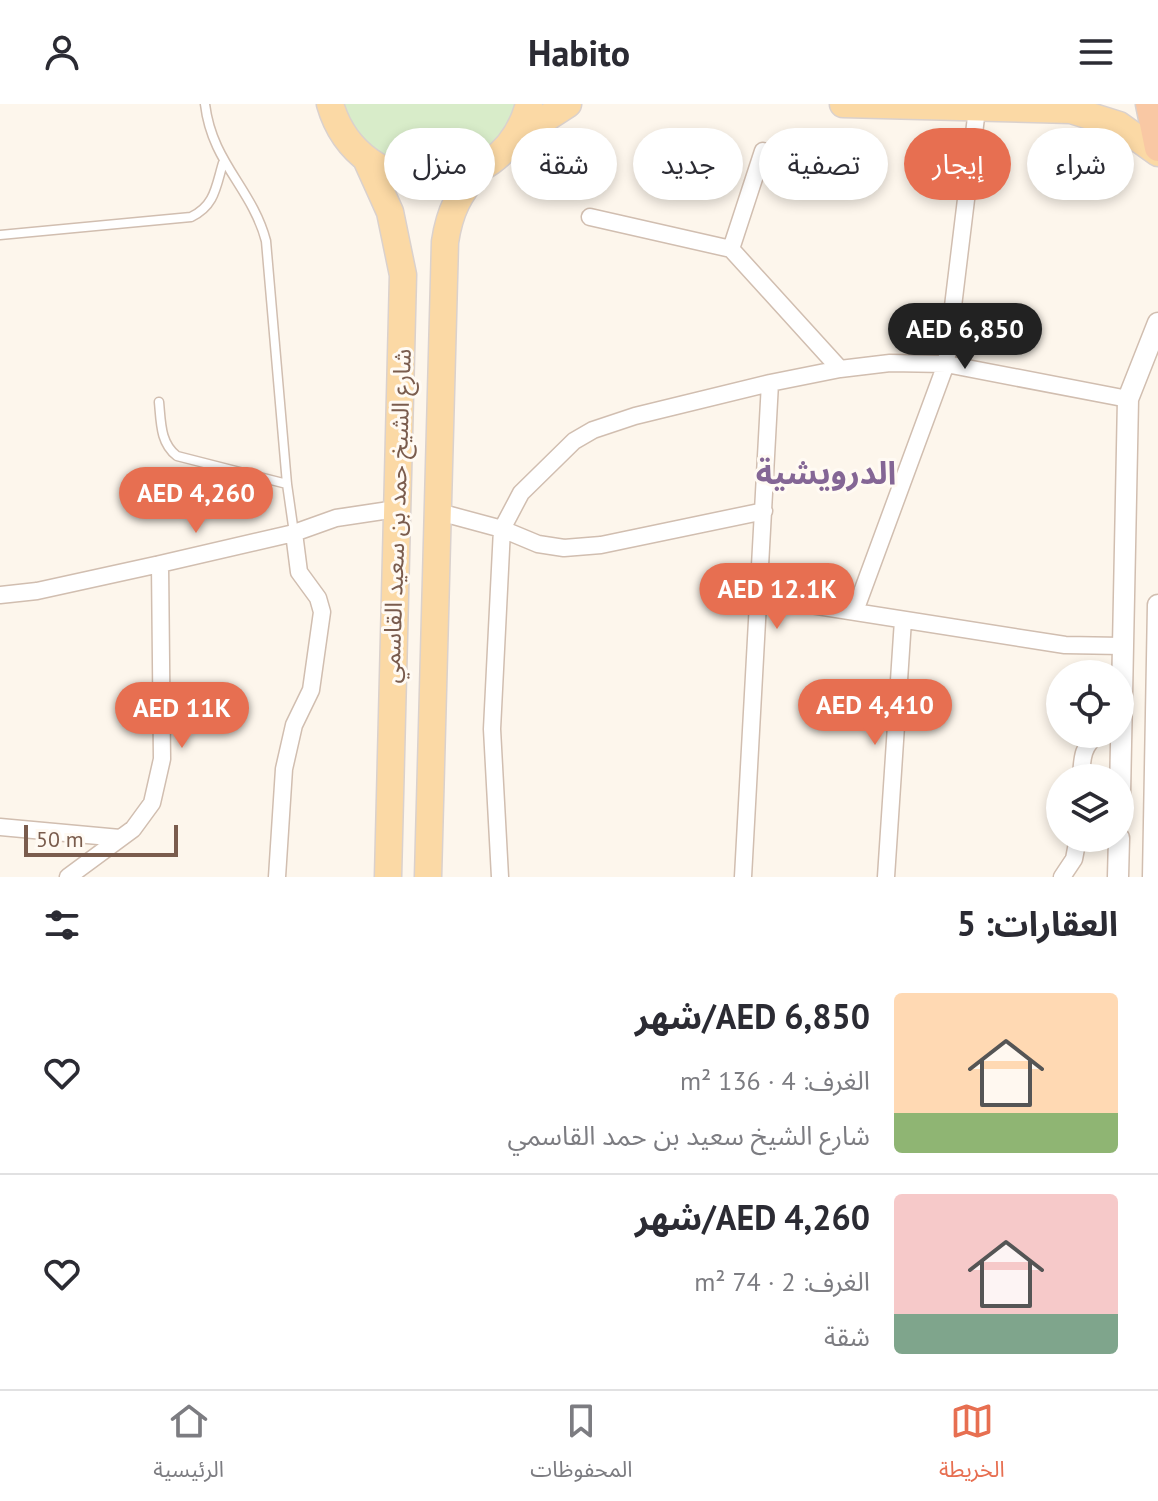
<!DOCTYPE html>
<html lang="ar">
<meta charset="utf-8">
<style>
:root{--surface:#fff;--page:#f7f7f7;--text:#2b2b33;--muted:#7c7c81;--line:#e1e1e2;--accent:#e76f51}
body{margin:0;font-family:"PT Sans","Noto Sans Arabic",sans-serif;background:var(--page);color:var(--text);direction:rtl;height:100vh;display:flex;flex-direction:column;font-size:30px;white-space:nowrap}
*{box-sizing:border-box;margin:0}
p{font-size:26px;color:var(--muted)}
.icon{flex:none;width:44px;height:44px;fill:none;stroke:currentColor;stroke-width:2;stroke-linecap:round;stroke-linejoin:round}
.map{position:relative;height:773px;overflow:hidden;direction:ltr}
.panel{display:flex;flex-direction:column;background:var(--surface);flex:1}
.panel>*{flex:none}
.banner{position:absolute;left:24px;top:24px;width:1110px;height:72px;direction:rtl;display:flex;gap:16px}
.tools{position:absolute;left:1046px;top:556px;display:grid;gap:16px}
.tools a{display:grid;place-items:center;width:88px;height:88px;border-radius:50%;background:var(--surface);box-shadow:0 4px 12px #0003;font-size:40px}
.scale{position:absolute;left:24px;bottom:20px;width:154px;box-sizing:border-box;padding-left:8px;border:4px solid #7a5c4d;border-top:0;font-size:22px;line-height:28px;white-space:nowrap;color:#7a5c4d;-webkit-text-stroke:6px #fffaf3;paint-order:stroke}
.price{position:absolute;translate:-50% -68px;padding:0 18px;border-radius:28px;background:var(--accent);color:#fff;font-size:26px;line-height:52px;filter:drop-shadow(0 2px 4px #0008)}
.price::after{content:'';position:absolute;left:50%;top:48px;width:24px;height:18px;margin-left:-12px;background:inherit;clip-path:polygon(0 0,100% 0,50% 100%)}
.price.current{background:#222;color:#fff}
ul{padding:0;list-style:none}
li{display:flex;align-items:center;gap:24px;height:200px;padding:0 40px}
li+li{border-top:2px solid var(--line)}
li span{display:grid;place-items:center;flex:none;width:224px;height:160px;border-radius:8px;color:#555}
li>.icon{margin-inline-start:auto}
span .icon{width:96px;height:96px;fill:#fffc;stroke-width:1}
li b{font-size:34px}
h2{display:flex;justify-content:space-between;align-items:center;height:96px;padding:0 40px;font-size:34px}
.tag{padding:0 28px;border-radius:36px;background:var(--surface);box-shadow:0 4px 12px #0003;font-size:28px;line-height:72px}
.tag.current{background:var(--accent);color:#fff}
header{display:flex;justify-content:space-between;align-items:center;height:104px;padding:0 40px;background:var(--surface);font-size:36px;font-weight:700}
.menu{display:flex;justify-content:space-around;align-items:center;height:112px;border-top:2px solid var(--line);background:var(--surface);font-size:22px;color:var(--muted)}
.menu a{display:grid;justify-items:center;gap:4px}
.menu .current{color:var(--accent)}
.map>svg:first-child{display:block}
.green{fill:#d8ecc9}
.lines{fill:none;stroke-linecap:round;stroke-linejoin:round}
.service-casing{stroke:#d1beb0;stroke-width:11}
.minor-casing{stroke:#d1beb0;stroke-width:19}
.tertiary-casing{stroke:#d1beb0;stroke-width:23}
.primary-casing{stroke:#dad1cd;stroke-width:29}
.trunk-casing{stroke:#dad1cd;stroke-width:29}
.service{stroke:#fff;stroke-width:8}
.minor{stroke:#fff;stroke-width:16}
.tertiary{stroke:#fff;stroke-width:20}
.primary{stroke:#fbd9a5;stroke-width:26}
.trunk{stroke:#f9c8a4;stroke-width:26}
.labels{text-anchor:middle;stroke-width:6;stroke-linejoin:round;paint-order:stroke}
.street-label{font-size:24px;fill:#7a5c4d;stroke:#fffaf3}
.district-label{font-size:32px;font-weight:bold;fill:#846695;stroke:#fffaf3}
</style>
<header><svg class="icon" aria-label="menu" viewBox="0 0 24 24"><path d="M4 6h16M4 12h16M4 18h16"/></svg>Habito<svg class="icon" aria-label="person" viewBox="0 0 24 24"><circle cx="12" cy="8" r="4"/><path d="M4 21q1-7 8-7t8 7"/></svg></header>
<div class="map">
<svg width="1158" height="773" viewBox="0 0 1158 773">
<rect width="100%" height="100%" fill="#fdf6ec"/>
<path class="green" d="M342,0H519C496,54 437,85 384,51C377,47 368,43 363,38C355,27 349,12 342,0Z"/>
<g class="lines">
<defs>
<path id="service" d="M205,0C212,59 252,84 266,137L287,380L294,429
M0,131L191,113C215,102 216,82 223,59
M159,298C161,318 160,339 177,352L287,380"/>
<path id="minor" d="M590,113L731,145L840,265
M731,145L763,47
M439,408L502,425L521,389L574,337L593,326L635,312L770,279L840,265L890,259L946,260L1128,295
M0,491L37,487L160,460L294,429L336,414L396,405
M759,493L1065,541L1122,542
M855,507L946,260L977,5
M1081,674C1082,655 1082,641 1099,630
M0,723L120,734
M68,773L133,725L152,699L162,655L160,460
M277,773L284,665L294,621L311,586L322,508L318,494L299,468L294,429
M500,773L492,625L502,425L538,440L564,444L601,441L764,407
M743,773L770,279
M886,773L903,516
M1062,773L1074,755L1078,734"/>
<path id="tertiary" d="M1120,690L1128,295L1158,219
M1118,773L1119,734
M1153,773L1158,501"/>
<path id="primary" d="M330,0C359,101 502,103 529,0
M843,0L1071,6L1119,21L1158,49
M517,33L568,0
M367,57L390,108L403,171L388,773
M428,773L445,138C450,105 459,91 479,65"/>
<path id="trunk" d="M1149,0L1158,44"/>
</defs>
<use href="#service" class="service-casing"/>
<use href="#minor" class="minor-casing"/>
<use href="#tertiary" class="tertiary-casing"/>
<use href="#primary" class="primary-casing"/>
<use href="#trunk" class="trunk-casing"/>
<use href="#service" class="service"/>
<use href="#minor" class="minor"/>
<use href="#tertiary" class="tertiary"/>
<use href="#primary" class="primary"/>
<use href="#trunk" class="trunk"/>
</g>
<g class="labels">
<g class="street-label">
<text transform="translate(397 412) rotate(-88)" y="8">شارع الشيخ حمد بن سعيد القاسمي</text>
</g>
<g class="district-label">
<text x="826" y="380">الدرويشية</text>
</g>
</g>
</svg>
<div class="tools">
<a><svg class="icon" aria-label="locate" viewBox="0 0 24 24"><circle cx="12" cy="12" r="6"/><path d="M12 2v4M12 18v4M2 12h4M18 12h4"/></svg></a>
<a><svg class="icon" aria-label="layers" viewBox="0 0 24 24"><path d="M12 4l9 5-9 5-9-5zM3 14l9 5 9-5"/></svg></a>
</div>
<div class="scale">50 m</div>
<b class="price current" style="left:965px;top:267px">AED 6,850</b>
<b class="price" style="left:196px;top:431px">AED 4,260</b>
<b class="price" style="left:777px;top:527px">AED 12.1K</b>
<b class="price" style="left:875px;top:643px">AED 4,410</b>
<b class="price" style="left:182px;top:646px">AED 11K</b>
<div class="banner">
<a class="tag">شراء</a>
<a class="tag current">إيجار</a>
<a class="tag">تصفية</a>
<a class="tag">جديد</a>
<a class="tag">شقة</a>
<a class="tag">منزل</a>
</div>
</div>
<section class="panel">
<h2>العقارات: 5<svg class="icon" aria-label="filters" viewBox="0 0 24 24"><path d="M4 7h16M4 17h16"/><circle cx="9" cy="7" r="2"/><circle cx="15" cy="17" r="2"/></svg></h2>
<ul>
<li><span style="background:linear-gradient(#ffd9b3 75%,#8fb573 0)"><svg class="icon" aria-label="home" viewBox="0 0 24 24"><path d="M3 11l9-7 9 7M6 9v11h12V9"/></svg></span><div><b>AED 6,850/شهر</b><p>الغرف: 4 · 136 m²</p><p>شارع الشيخ سعيد بن حمد القاسمي</p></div><svg class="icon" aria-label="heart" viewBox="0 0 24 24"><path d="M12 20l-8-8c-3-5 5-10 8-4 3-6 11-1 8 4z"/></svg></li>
<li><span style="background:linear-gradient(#f6c9c9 75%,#7fa58c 0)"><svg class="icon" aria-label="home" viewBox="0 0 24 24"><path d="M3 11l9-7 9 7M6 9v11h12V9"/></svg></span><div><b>AED 4,260/شهر</b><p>الغرف: 2 · 74 m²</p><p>شقة</p></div><svg class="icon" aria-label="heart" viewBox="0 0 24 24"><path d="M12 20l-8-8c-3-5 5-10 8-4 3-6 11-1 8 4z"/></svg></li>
</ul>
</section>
<nav class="menu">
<a class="current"><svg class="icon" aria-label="map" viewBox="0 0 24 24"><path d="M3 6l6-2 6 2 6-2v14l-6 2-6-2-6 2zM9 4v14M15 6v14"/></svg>الخريطة</a>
<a><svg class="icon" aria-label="saved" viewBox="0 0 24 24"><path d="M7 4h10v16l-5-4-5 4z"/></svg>المحفوظات</a>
<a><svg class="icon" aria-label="home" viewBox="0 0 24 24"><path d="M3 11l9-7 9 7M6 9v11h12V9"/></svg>الرئيسية</a>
</nav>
